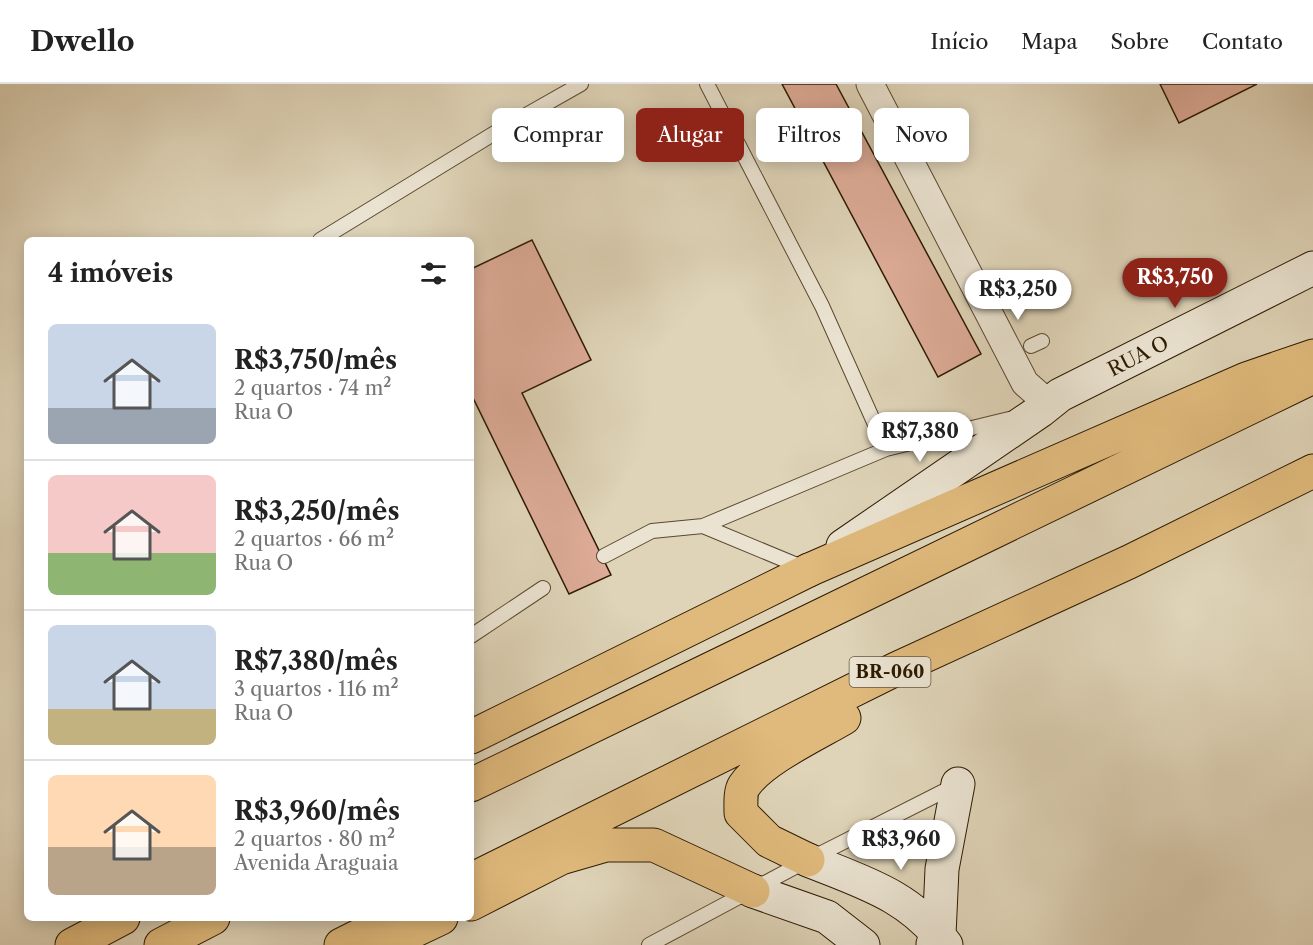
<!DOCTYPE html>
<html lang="pt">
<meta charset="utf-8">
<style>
:root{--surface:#fff;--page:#f2f2f2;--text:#222;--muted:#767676;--line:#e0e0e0;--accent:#8f2418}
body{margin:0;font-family:"Libre Caslon Text",serif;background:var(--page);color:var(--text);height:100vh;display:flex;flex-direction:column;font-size:22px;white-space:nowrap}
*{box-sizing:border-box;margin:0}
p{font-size:20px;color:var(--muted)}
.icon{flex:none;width:33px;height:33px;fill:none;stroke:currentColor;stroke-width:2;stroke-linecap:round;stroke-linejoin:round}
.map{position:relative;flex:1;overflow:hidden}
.panel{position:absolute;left:24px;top:153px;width:450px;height:684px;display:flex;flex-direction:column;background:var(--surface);border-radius:9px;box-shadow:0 3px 15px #0003}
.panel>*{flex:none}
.top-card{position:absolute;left:492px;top:24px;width:570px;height:54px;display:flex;gap:12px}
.price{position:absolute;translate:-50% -51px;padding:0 14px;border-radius:21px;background:#fff;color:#222;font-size:20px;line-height:39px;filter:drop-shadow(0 2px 3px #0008)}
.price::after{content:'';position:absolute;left:50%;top:36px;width:18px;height:14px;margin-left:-9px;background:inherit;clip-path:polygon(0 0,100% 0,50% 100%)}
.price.current{background:var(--accent);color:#fff}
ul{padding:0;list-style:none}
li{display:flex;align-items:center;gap:18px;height:150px;padding:0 24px}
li+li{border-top:2px solid var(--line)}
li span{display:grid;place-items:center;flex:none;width:168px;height:120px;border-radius:9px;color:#555}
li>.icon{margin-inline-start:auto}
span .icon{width:72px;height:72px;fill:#fffc;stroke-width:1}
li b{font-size:26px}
h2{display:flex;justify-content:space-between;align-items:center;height:72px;padding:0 24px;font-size:26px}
.tag{padding:0 21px;border-radius:9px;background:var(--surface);box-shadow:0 3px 15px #0003;font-size:21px;line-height:54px}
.tag.current{background:var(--accent);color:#fff}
header{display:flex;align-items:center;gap:36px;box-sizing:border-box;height:84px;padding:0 30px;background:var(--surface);border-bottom:2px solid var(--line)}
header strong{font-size:28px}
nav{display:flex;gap:33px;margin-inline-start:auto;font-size:21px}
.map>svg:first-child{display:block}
.building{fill:#ddab97;stroke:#2d1a02;stroke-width:1.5}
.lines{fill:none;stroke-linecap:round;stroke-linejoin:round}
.lane-casing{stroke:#5a4830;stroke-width:16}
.street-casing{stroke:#5a4830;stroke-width:29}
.secondary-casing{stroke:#2d1a02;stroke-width:35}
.primary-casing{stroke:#2d1a02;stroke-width:35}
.highway-casing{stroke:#2d1a02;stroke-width:35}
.lane{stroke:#eae3d1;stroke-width:14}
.street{stroke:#eae3d1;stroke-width:27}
.secondary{stroke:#eae3d1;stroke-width:33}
.primary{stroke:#e0ba7c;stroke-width:33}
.highway{stroke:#e0ba7c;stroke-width:33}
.labels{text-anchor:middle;stroke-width:4.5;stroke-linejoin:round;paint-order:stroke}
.shield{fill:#eae3d1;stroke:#665640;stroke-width:1.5}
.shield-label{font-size:18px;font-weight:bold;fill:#2d1a02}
.street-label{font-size:20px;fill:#2d1a02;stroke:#eae3d1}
</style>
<header>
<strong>Dwello</strong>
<nav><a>Início</a><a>Mapa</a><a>Sobre</a><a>Contato</a></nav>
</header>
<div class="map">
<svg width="1313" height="861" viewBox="0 0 1313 861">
<rect width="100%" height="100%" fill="#dfd4b8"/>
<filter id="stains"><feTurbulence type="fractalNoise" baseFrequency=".00333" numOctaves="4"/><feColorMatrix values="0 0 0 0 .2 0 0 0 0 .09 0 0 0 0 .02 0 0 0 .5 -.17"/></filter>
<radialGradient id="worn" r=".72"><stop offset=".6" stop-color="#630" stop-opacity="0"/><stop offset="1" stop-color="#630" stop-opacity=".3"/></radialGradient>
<path class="building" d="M782,0H836L981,270L938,293Z
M1160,0H1257L1179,39Z
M532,156L591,276L522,309L611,491L569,510L474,316L471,317V185Z"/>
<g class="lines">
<defs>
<path id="lane" d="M707,0L822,222L886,365
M320,156L498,47L581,0
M1031,262L1042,257
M703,442L886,365L1009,335
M604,472L652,447L703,442L804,484
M471,552L543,504
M649,861L808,776L956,701"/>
<path id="street" d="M870,0L1025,299L1049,320"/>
<path id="secondary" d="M843,462L1040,327L1060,311L1313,184
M808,776C862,798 910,811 946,861
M753,807L827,833L863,861
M933,860L939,851L942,785L958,700"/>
<path id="primary" d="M471,653L809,486
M72,861L123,834"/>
<path id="highway" d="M809,486L1246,295L1313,272
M471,701L1313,293
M808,776L769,757L741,729C741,721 740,708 744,702C761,676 817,650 844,634
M471,796L896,585L1129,478L1313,387
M471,820L561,774L606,761H654L753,807
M161,861L213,834
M341,861L395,834
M384,861L441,834"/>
</defs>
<use href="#lane" class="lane-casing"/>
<use href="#street" class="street-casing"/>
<use href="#secondary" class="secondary-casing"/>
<use href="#primary" class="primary-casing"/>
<use href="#highway" class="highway-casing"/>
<use href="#lane" class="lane"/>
<use href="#street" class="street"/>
<use href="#secondary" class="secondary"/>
<use href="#primary" class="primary"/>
<use href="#highway" class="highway"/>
</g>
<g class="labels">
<rect class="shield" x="849.5" y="573" width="81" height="30" rx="4.5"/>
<g class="shield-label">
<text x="890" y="594">BR-060</text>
</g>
<g class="street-label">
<text transform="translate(1138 272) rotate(-27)" y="7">RUA O</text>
</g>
</g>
<rect width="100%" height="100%" filter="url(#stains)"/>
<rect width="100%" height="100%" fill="url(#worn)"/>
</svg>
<b class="price current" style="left:1175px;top:225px">R$3,750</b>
<b class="price" style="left:1018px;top:237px">R$3,250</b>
<b class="price" style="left:920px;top:379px">R$7,380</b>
<b class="price" style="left:901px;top:787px">R$3,960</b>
<div class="top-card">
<a class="tag">Comprar</a>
<a class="tag current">Alugar</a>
<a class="tag">Filtros</a>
<a class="tag">Novo</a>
</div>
<section class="panel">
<h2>4 imóveis<svg class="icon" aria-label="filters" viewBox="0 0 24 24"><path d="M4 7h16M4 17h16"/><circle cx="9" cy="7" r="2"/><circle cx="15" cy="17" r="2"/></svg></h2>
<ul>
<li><span style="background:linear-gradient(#c9d6e8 70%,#9aa5b1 0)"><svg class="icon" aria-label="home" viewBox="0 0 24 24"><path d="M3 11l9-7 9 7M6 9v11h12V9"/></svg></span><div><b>R$3,750/mês</b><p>2 quartos · 74 m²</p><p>Rua O</p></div></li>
<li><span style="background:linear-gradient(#f6c9c9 65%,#8fb573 0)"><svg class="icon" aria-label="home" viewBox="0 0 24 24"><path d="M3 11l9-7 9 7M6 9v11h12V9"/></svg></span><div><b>R$3,250/mês</b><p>2 quartos · 66 m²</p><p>Rua O</p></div></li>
<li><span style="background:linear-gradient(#c9d6e8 70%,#c2b280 0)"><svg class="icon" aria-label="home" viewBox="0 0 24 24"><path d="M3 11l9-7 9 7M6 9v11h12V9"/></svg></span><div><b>R$7,380/mês</b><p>3 quartos · 116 m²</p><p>Rua O</p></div></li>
<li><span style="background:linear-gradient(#ffd9b3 60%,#b9a48a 0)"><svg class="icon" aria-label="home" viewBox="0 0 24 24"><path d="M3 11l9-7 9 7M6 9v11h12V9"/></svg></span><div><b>R$3,960/mês</b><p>2 quartos · 80 m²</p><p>Avenida Araguaia</p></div></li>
</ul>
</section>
</div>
